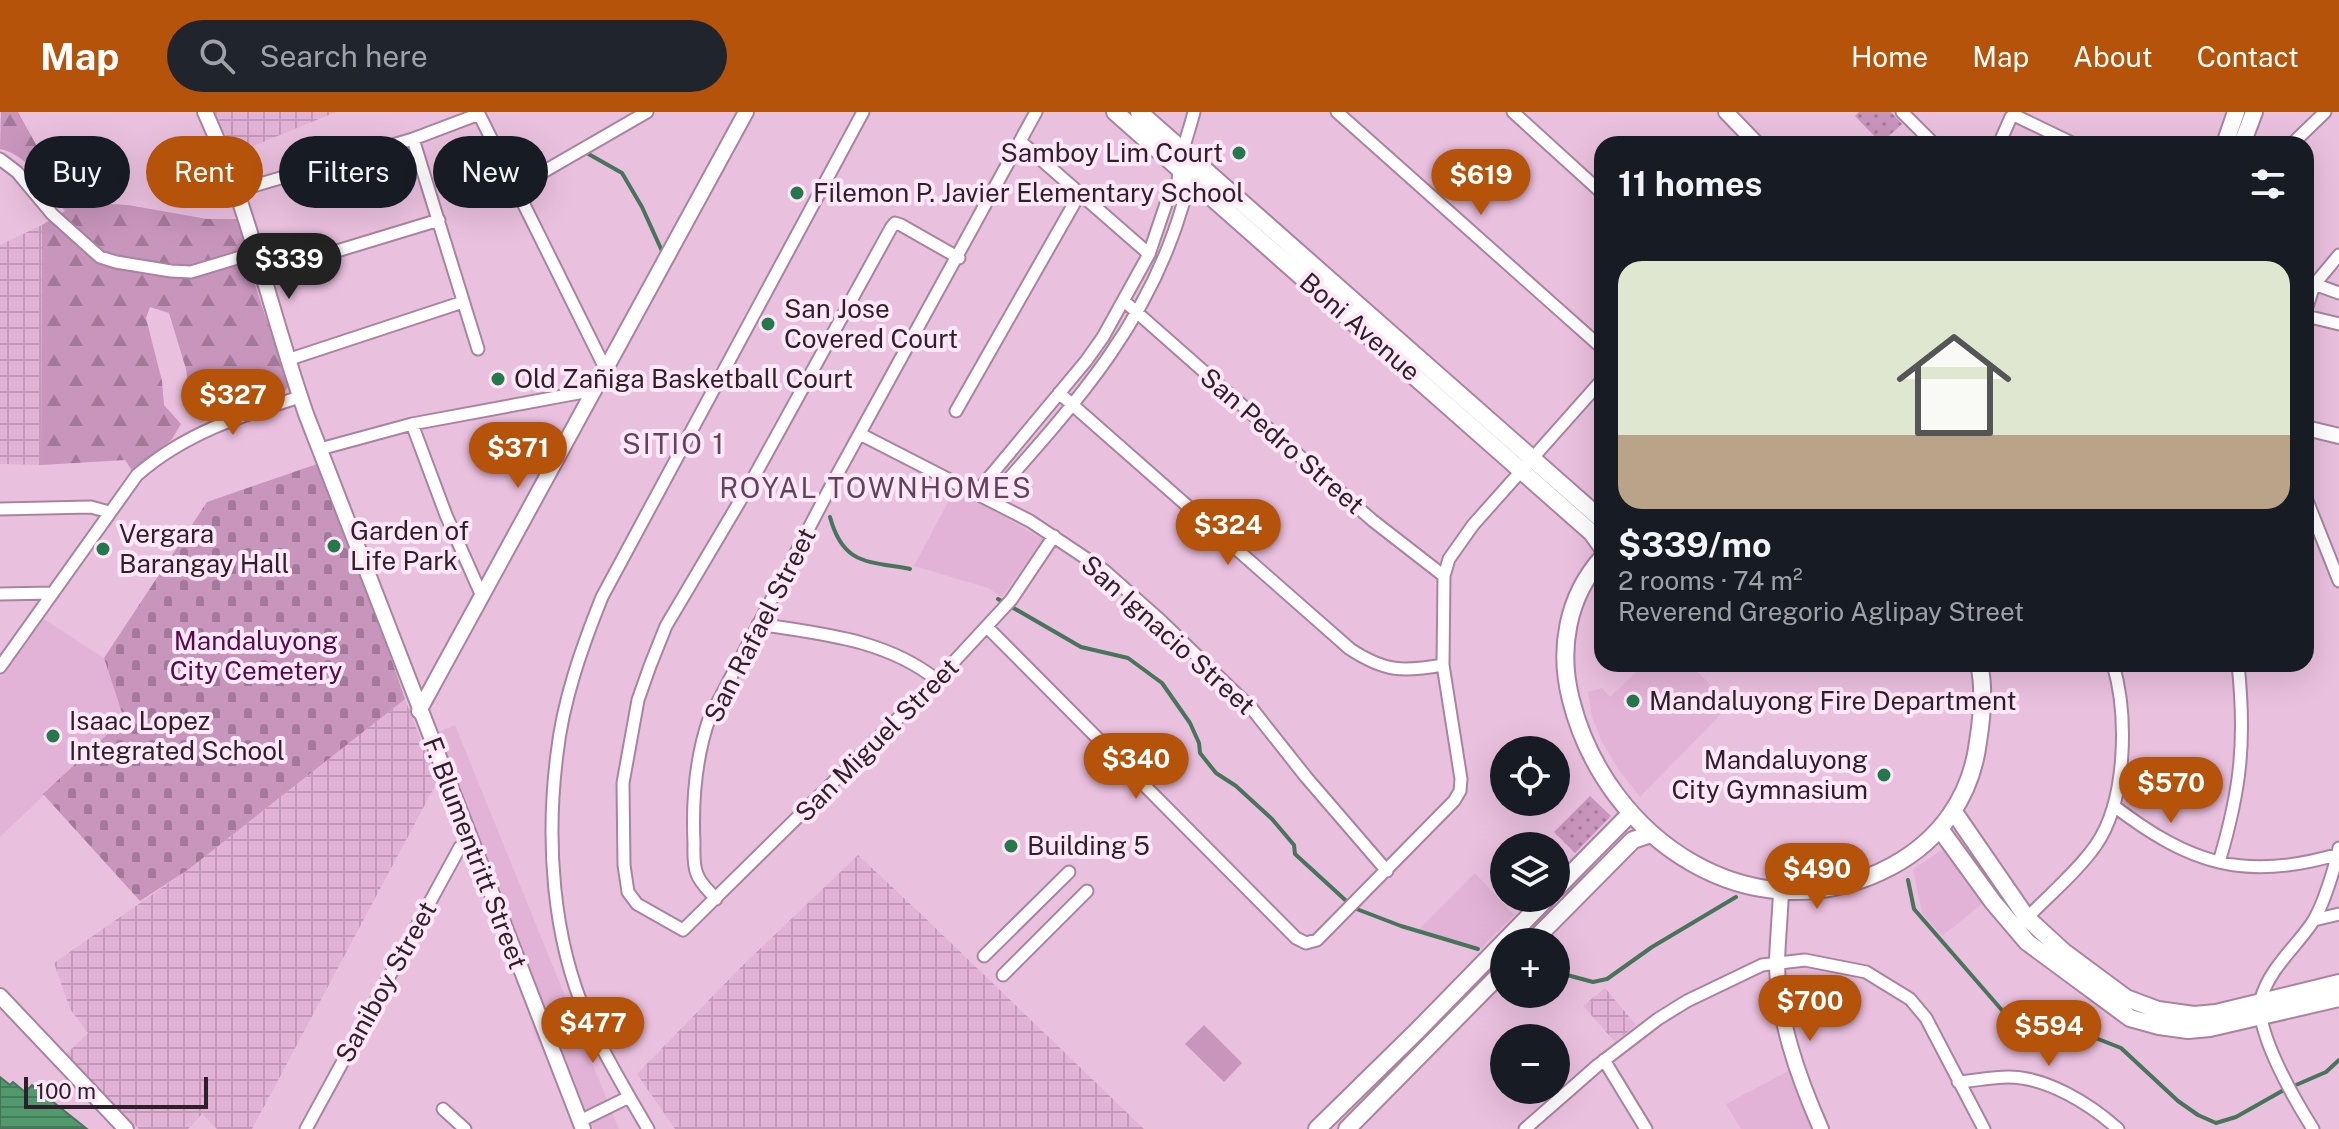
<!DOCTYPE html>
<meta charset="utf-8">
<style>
:root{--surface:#171b24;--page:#20242c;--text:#f1f3f6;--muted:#9ea1a6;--accent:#b45309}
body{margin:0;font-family:"Public Sans",sans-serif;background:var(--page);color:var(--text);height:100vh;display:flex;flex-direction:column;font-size:30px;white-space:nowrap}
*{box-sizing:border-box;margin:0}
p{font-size:26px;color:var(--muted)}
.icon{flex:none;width:44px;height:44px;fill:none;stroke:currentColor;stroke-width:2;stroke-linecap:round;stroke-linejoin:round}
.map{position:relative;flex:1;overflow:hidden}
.details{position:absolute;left:1594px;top:24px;width:720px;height:536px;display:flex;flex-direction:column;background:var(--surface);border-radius:24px;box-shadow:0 8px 32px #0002}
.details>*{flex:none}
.banner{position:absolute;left:24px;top:24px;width:760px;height:72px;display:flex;gap:16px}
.controls{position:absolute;left:1490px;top:624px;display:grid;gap:16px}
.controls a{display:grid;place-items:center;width:80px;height:80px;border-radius:50%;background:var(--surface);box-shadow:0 8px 32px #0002;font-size:40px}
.scale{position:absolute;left:24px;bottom:20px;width:184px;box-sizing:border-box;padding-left:8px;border:4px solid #2e1f2a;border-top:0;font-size:22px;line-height:28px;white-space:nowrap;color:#2e1f2a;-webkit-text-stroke:6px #fee8f8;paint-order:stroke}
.price{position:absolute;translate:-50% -68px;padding:0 18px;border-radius:28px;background:var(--accent);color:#fff;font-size:26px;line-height:52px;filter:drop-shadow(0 2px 4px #0008)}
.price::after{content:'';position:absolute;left:50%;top:48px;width:24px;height:18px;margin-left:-12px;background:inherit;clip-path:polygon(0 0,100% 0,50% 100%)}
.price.current{background:#222;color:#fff}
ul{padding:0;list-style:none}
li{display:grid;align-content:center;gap:16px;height:424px;padding:0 24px}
li span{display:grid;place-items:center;height:248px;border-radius:24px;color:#555}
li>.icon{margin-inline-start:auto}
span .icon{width:144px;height:144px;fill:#fffc;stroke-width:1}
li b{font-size:34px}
h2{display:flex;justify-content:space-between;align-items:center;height:96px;padding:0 24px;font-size:34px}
.pill{padding:0 28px;border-radius:36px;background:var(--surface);box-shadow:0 8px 32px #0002;font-size:28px;line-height:72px}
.pill.current{background:var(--accent);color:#fff}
header{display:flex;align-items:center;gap:48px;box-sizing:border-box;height:112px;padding:0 40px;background:var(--accent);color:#fff}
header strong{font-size:38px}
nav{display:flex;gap:44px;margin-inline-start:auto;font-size:28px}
.search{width:560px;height:72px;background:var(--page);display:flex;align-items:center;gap:20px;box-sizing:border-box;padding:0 28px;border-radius:44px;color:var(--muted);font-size:30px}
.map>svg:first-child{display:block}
.built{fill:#e3b3d7}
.industrial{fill:url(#industrial-grid)}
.grass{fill:url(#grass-dots)}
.forest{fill:url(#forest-firs)}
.cemetery{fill:url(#cemetery-stones)}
.pitch{fill:#c895bc}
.water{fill:url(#water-rules);stroke:#47755a;stroke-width:2}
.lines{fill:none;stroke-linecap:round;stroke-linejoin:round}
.stream{stroke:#47755a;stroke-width:4}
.minor-casing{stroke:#aa83a0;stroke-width:15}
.tertiary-casing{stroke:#aa83a0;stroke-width:18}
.secondary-casing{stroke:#aa83a0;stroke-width:20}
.minor{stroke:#fff;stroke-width:11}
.tertiary{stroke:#fff;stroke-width:14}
.secondary{stroke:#fff;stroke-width:16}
.poi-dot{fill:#24784b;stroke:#fee8f8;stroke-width:3}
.labels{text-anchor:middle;stroke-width:8;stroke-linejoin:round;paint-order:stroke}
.poi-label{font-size:26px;fill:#2e1f2a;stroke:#fee8f8;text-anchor:start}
.street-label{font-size:26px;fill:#2e1f2a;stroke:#fee8f8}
.park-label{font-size:26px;fill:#570a4b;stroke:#fee8f8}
.neighbourhood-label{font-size:28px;letter-spacing:2px;fill:#64425c;stroke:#fee8f8}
</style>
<header>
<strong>Map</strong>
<div class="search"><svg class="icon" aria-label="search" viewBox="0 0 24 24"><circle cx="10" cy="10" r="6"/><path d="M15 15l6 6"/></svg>Search here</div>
<nav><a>Home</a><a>Map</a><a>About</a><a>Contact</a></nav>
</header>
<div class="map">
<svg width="2339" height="1017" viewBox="0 0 2339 1017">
<defs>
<pattern id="industrial-grid" width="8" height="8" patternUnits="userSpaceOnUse" patternTransform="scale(2)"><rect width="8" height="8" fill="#e3b3d7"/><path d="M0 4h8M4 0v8" fill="none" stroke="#c39ab9"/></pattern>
<pattern id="grass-dots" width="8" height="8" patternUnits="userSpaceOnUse" patternTransform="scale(2)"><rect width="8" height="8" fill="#c895bc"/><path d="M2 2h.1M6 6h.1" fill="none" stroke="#a37999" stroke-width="1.8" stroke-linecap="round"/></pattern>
<pattern id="forest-firs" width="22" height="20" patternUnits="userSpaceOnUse" patternTransform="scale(2)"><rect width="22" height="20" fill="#c895bc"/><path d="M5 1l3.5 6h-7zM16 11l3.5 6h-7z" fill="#a37999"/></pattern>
<pattern id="cemetery-stones" width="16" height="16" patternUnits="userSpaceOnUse" patternTransform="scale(2)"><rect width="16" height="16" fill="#c895bc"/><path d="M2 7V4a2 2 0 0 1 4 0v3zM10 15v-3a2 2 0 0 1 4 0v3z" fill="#a37999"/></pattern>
<pattern id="water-rules" width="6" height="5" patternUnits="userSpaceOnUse" patternTransform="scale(2)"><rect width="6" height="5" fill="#529a6e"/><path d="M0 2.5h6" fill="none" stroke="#447d5b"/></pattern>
</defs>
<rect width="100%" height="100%" fill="#eac0df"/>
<path class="built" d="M955,377L1043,427L1002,485L988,476L914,454Z
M44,507L104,546L124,607L0,725V565Z
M1645,552H1690L1730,593L1640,685L1618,657L1601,628L1592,605L1588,580L1602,576L1610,585Z
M455,613L619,1017H593L438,620Z
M1946,735L1987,788L1942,824L1922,801L1913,757Z
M1475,761L1514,803L1481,836L1418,818Z
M1792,957L1812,1017H1741L1726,992Z"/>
<path class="industrial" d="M215,0H336L234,42Z
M42,113L41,353L0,352V133Z
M405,587L437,670L252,1017H217L202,1002L188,1017H139L66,942L88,921L70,897L54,851L189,757Z
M858,743L922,803L1144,1017H675L637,962L740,856Z
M1605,876L1636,913L1615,930L1583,894Z"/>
<path class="grass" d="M1859,0H1891L1902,12L1881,31L1855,4Z
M1590,684L1611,704L1575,741L1554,720Z"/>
<path class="forest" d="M1,0H18L48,54L77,90L128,93L207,107H238C251,163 266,217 294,268L283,281L253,293L239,315L216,318L190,287L186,257L169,201L150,195L146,206L162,269L164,293L181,312L172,327L133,360L125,348L41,353L42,113L65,99C48,78 28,42 0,37Z"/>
<path class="cemetery" d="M317,352L368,480L405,587L189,757L140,789L43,682L124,607L104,546L207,390Z"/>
<path class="pitch" d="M1204,913L1242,951L1224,970L1185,932Z"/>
<path class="water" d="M0,965L10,973L13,970L25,980L32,973L87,1017H0Z"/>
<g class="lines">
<path class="stream" d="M585,40L622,61L642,95L662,139
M830,405C843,453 867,449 910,457
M998,487L1081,535L1128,546L1162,571L1190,611L1199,631L1200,641L1216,661L1236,674L1272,707L1294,733L1295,742L1354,796L1401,814L1478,837
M1908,768L1914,797L2007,904L2083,921L2121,936L2178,989L2198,1003L2216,1011L2236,1005L2282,979
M1556,860L1593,870L1607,867L1652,835L1736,785
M2296,973L2326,960L2339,948"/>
<defs>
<path id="minor" d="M478,0L606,258
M1337,0L1602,236
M1513,0L1602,81
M1902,0L1934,32
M413,27L478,237
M1021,30L1149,142
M1999,32L2011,5L2016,4L2074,32
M2292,32L2325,0
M0,47L17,60L52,102L100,145L116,150L171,159L191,160L254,141
M517,75L647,0
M236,79L413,27L479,2
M959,146L901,113L895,111L891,116L750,372L666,514L650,554L638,588L623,671L624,753L628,780L637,792L683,818L937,568L1011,488L1054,424
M261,162L439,108
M2306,169L2339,181
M1124,189L1372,408L1444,464
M2306,198L2314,173L2339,143
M2306,204L2339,212
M287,248L463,190
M1059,281L1350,537C1385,560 1403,560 1443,553
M956,299L1079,83
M412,312L446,403L481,482
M860,322L1030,409L1105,459L1158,506L1253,598L1306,665L1387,759
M320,337L412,312L595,278
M977,380L1086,249L1103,225L1149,142L1167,89L1177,79
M2306,386L2339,469
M990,388C1072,295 1148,214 1183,92C1170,63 1187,29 1194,0
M0,397L91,395L109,400
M0,482L53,481
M758,512C822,522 885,527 937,568
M987,515L1296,826L1306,831L1317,828L1454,689L1460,679L1461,667L1443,553L1444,464L1449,447L1473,413L1602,268
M0,555L137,363C185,321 240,304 300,285
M2114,694C2190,752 2245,770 2339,742
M2219,750C2241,677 2246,628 2238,552
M716,787C709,779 700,771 697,762C693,753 694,741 694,731C692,688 695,648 709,607L832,372L1036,0
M2314,808L2339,802
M2024,809C2047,785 2077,760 2096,733C2127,688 2128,603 2113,552
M984,844L1069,760
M1003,863L1087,779
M1604,948L1646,1017
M1958,970C1974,969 1991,965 2008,965C2047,965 2090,992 2118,1017
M443,997L465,1017
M580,1009L629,985
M306,1017L460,735L469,727
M648,1017C627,981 604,943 587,905C552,825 546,728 557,642C563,588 582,535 602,485L863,0
M1525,1017L1598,953L1658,907L1687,889L1762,853L1805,848L1866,860L1910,887L1926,906L1984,1017
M2313,1017C2296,990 2254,919 2261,887C2269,857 2295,836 2312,811C2323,795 2335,755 2339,736"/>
<path id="tertiary" d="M205,0C249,96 271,202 306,302L583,1017
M1726,0L1757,32
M2306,316L2339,324
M419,599L746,0
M1781,780C1780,802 1778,825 1777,848C1777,906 1798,965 1821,1017
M0,884L126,1017"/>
<path id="secondary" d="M1115,0L1592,421L1602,435
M1139,0L1602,408
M2225,32L2236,0
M2242,32L2254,0
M1602,446C1567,485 1558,538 1571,588C1606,728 1754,828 1892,754C1940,728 1971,685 1978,630C1982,605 1985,577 1979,552
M1954,700L2027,806L2064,840L2126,886L2158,898L2194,903L2216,901L2339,871
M1940,717L1993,790L2027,830L2130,906L2159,914L2188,918L2210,916L2339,886
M1556,777L1630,702
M1532,830L1633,728L1651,722
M1317,1017L1417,919L1547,786
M1347,1017L1504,858"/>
</defs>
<use href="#minor" class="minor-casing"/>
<use href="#tertiary" class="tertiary-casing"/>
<use href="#secondary" class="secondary-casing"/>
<use href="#minor" class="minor"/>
<use href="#tertiary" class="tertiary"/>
<use href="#secondary" class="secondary"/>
</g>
<g class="poi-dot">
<circle cx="1239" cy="41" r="8"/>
<circle cx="797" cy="81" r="8"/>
<circle cx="768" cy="212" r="8"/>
<circle cx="498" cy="267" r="8"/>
<circle cx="334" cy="434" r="8"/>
<circle cx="103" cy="437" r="8"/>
<circle cx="1633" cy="589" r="8"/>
<circle cx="53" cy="624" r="8"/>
<circle cx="1884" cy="663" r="8"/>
<circle cx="1011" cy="734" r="8"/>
</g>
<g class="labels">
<g class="poi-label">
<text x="1223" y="50" text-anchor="end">Samboy Lim Court</text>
<text x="813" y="90">Filemon P. Javier Elementary School</text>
<text x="784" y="206">San Jose<tspan x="784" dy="30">Covered Court</tspan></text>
<text x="514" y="276">Old Zañiga Basketball Court</text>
<text x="350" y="428">Garden of<tspan x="350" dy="30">Life Park</tspan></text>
<text x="119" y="431">Vergara<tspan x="119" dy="30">Barangay Hall</tspan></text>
<text x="1649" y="598">Mandaluyong Fire Department</text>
<text x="69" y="618">Isaac Lopez<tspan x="69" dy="30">Integrated School</tspan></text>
<text x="1868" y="657" text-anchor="end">Mandaluyong<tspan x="1868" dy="30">City Gymnasium</tspan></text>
<text x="1027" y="743">Building 5</text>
</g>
<g class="street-label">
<text transform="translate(1360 215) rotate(41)" y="9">Boni Avenue</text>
<text transform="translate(1282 329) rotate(41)" y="9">San Pedro Street</text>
<text transform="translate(760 513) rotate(-63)" y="9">San Rafael Street</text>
<text transform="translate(1168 523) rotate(42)" y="9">San Ignacio Street</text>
<text transform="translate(877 628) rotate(-45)" y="9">San Miguel Street</text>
<text transform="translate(475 741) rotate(69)" y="9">F. Blumentritt Street</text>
<text transform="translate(386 870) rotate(-61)" y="9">Saniboy Street</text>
</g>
<g class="park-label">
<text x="256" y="538">Mandaluyong<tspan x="256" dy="30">City Cemetery</tspan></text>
</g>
<g class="neighbourhood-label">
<text x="674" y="342">SITIO 1</text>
<text x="876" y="386">ROYAL TOWNHOMES</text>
</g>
</g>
</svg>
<div class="controls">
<a><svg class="icon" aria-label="locate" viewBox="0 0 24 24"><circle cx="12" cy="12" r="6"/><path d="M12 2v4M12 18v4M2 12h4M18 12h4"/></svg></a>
<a><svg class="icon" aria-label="layers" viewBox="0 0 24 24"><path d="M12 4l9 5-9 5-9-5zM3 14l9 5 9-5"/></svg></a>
<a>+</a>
<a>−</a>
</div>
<div class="scale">100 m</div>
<b class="price" style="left:1481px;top:105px">$619</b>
<b class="price current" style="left:289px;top:189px">$339</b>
<b class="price" style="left:233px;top:325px">$327</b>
<b class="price" style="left:518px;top:378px">$371</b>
<b class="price" style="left:1228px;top:455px">$324</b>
<b class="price" style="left:1136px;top:689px">$340</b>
<b class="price" style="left:2171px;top:713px">$570</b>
<b class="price" style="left:1817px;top:799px">$490</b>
<b class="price" style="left:1810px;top:931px">$700</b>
<b class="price" style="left:593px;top:953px">$477</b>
<b class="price" style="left:2049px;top:956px">$594</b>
<div class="banner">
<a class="pill">Buy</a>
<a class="pill current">Rent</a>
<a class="pill">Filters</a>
<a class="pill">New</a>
</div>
<section class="details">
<h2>11 homes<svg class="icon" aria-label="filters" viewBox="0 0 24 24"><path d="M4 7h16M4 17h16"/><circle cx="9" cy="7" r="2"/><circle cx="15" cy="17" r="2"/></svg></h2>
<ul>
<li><span style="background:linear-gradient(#dfe7d0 70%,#b9a48a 0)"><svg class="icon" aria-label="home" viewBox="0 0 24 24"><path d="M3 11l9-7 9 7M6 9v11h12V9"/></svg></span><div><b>$339/mo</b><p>2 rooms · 74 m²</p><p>Reverend Gregorio Aglipay Street</p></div></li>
</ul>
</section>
</div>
